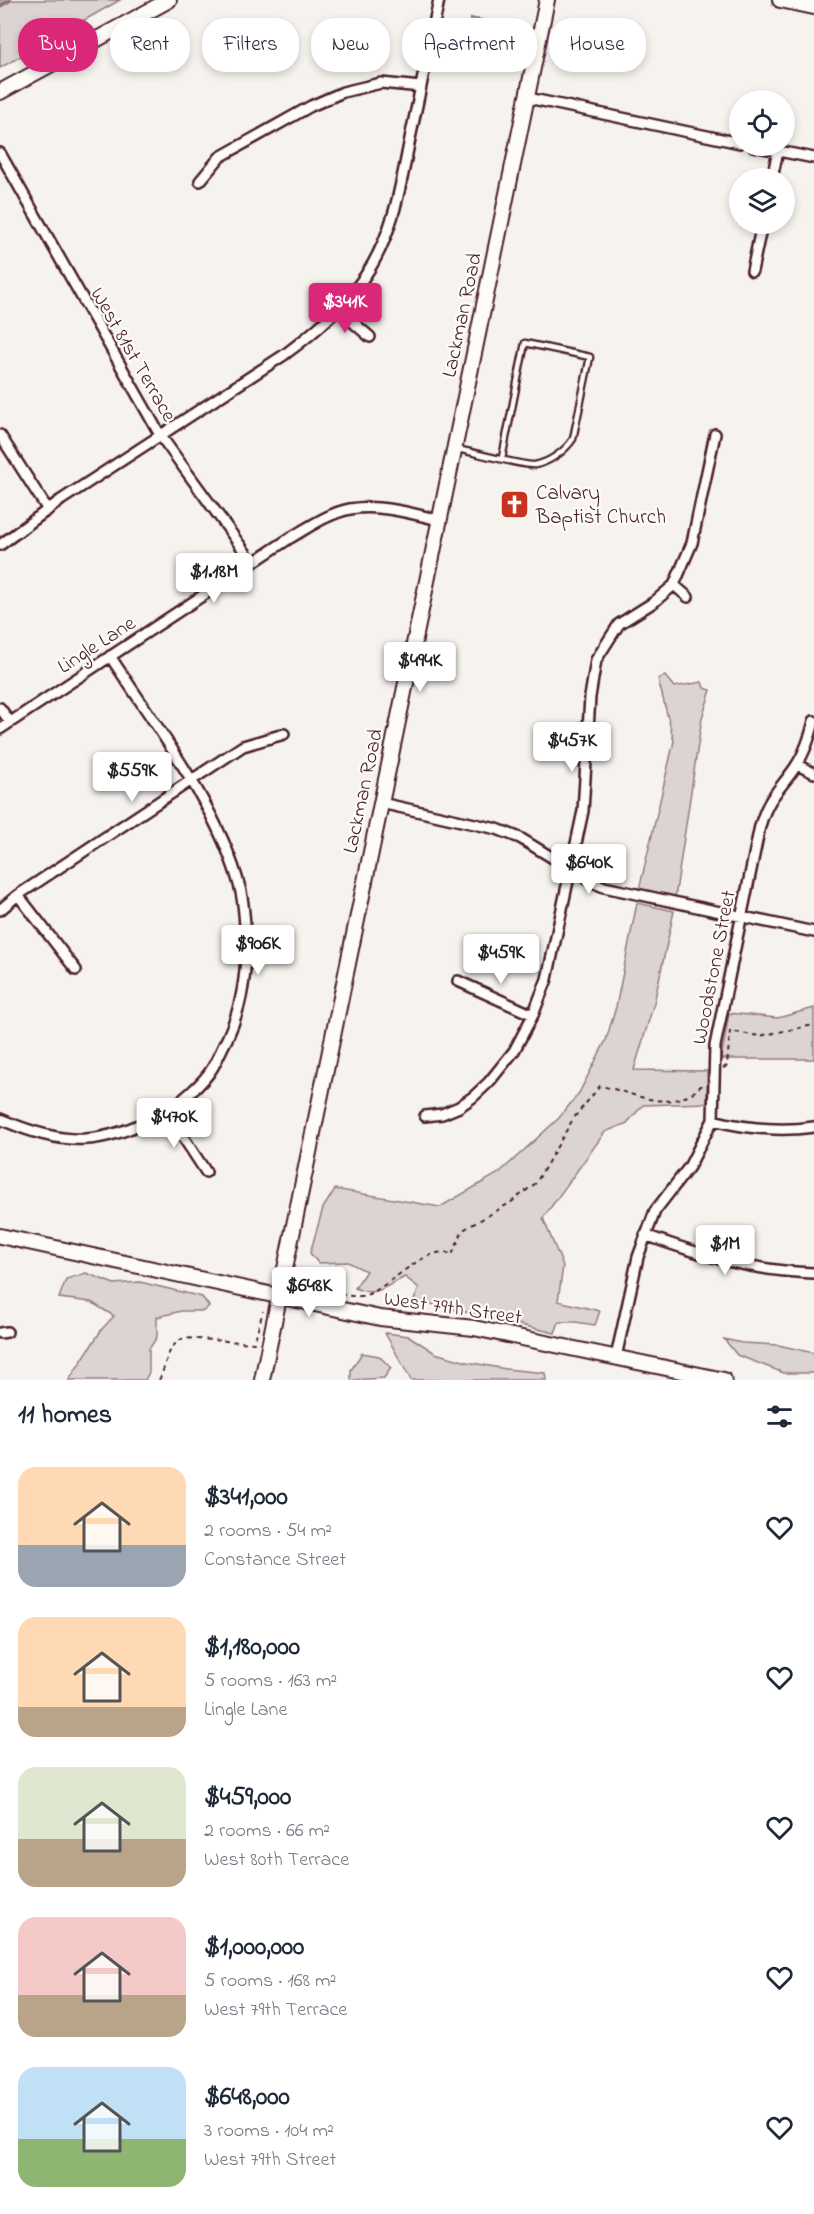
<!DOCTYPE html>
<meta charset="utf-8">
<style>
:root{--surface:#fff;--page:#f2f2f3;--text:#1f2937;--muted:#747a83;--accent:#db2777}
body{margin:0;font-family:"Indie Flower",sans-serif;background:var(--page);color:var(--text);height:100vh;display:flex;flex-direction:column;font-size:22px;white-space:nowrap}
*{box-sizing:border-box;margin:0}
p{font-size:20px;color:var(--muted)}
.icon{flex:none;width:33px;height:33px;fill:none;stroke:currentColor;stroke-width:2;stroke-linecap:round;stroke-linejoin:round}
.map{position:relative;height:1380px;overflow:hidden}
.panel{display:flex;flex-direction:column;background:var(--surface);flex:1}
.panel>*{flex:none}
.top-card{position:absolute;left:18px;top:18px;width:778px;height:54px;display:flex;gap:12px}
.fabs{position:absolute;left:729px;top:90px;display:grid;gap:12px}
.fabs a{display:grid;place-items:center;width:66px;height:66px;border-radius:50%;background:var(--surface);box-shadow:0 3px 9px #0003;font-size:30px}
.price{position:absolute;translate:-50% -51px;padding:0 14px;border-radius:6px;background:#fff;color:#222;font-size:20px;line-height:39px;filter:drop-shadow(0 2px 3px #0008)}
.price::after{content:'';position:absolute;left:50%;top:36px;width:18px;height:14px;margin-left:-9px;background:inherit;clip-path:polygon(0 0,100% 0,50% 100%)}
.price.active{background:var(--accent);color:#fff}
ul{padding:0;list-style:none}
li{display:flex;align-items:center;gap:18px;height:150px;padding:0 18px}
li span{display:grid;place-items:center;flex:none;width:168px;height:120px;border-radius:18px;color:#555}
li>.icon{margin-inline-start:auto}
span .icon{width:72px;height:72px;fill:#fffc;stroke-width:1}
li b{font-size:26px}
h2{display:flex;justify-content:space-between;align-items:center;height:72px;padding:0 18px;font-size:26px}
.tag{padding:0 21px;border-radius:24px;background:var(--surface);box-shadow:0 3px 9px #0003;font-size:21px;line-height:54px}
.tag.active{background:var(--accent);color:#fff}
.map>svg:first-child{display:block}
.green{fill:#dcd4d2;stroke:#937a7e;stroke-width:1.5}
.water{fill:#bbabac;stroke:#8e7378;stroke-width:1.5}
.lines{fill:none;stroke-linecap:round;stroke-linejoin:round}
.stream{stroke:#8e7378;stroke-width:4}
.lane-casing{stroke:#4a1f2b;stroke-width:9}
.street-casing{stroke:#4a1f2b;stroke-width:14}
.secondary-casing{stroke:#4a1f2b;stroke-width:18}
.path{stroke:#4a1f2b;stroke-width:2;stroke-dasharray:4.5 4.5;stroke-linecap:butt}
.lane{stroke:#fdfcf7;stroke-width:4.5}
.street{stroke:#fdfcf7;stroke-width:9}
.secondary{stroke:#fdfcf7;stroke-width:14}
.labels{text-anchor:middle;stroke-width:4.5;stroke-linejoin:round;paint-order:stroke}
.street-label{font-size:21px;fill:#4a1f2b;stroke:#fdfcf7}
.poi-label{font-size:21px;fill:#4a1f2b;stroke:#fdfcf7;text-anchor:start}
</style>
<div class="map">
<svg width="814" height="1380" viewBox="0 0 814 1380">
<rect width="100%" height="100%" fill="#f6f3ef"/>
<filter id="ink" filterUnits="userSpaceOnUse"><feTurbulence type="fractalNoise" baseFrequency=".0167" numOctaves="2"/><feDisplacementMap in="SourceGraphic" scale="12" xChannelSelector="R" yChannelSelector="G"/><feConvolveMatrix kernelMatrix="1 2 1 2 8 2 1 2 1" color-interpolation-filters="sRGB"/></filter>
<g filter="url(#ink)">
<path class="green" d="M0,0H120L0,68Z
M665,676L674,687L702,682L704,688L711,690L702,718L675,898L639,890L674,741L658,679Z
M637,903L674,911L654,1003L634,1070L707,1071V1103L643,1105L627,1123L605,1132L543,1218L563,1266L558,1301L600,1311L595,1325L575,1322H559L555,1333L414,1300L419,1288L405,1277C386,1286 376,1298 355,1288L366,1271L348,1262L318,1263L310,1253L323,1208L335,1189L440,1207L499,1173L559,1118L579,1093L606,1040L616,1007Z
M814,1008V1059H721L729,1013L778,1018Z
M86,1273L114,1284L140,1282L202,1297L209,1306L204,1311H181L157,1317V1337L149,1349V1372L145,1380H69L102,1329L114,1316L91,1302L59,1298L66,1279Z
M385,1333L409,1336L435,1353L467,1362L506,1369L545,1373L546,1380H411Z
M724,1339L742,1343L778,1345L814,1353V1373H784L737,1355Z
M362,1353L379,1356L391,1368L384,1378L351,1380V1370Z"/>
<path class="water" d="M471,18L507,24L508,27L505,43H492L484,38L475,43L467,41L466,39Z"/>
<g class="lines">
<path class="stream" d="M0,6L10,0"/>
<defs>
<path id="lane" d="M457,449C472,452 523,466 535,465C550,462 565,451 573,439L590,357L525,343L502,458"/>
<path id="street" d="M528,98L740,143
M753,146L814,158
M0,153L160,435L253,563
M772,178L778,151
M200,181L220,157L311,106L343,92L381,83L421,87
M752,271L762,224
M339,310L370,337
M0,435L48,510
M0,545L61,500L284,355C315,332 343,308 365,276C394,234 401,183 411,134C420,89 430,45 439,0
M674,585L688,597
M0,708L10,722
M0,729L290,538C309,527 329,513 350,509C380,504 410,513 439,520
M797,765L814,773
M381,803L497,829L520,838L592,882L604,887L814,932
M18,895L76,970
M0,910L18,895L243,746L284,734
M458,981L533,1015
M166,1111L206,1172
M425,1116L442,1114L459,1107L473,1097L489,1082L514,1051L533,1015L547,979L583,811L590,697L596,660L619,624L654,602L674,585L692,543L715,434
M0,1119C65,1147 101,1147 163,1113C179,1104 204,1083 213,1067C218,1058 222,1048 227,1039C241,1009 246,979 246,947C245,927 245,907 240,888C219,808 155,725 110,656
M713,1120C747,1129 778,1132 814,1127
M645,1235C704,1256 751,1271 814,1273
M0,1333L7,1332
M616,1357L638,1257L655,1211L689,1167L713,1120L715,1046L760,826C769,795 780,790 796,766C804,754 811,735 814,721"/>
<path id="secondary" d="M780,0L814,7
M0,92L169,0
M0,1236L380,1318L474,1328L724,1380
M262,1380L547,0"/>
</defs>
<use href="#lane" class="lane-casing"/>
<use href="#street" class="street-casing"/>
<use href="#secondary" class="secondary-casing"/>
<path class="path" d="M723,1068L727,1066L730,1031L759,1036L814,1025
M297,1286L301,1284C317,1288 351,1300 366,1295C389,1288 429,1241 452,1255L463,1230L510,1203L536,1183L573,1119L600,1086C630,1091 659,1110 689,1095C695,1092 700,1086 705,1083
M159,1380C168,1363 165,1347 184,1338L254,1343L263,1311"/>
<use href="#lane" class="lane"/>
<use href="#street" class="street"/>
<use href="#secondary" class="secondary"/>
</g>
</g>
<defs>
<symbol id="church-square" viewBox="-11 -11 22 22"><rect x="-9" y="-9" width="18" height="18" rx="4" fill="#c8321e" stroke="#fdfcf7"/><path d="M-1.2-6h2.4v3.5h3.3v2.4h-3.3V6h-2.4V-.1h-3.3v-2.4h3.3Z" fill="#fff"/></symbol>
</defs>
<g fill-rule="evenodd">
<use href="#church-square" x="498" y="488" width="33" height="33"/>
</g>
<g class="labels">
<g class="street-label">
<text transform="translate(461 315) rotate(-78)" y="7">Lackman Road</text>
<text transform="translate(134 354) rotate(60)" y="7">West 81st Terrace</text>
<text transform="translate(96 644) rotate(-33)" y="7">Lingle Lane</text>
<text transform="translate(362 791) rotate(-78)" y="7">Lackman Road</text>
<text transform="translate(713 967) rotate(-79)" y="7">Woodstone Street</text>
<text transform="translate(453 1307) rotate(8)" y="7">West 79th Street</text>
</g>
<g class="poi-label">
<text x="536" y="499">Calvary<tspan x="536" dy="24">Baptist Church</tspan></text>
</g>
</g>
</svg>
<div class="fabs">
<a><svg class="icon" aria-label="locate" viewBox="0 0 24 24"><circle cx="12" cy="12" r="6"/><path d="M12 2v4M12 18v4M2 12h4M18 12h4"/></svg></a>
<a><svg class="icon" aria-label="layers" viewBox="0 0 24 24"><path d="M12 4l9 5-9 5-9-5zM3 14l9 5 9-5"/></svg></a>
</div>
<b class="price active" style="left:345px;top:334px">$341K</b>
<b class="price" style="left:214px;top:604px">$1.18M</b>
<b class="price" style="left:420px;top:693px">$494K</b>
<b class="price" style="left:572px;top:773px">$457K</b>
<b class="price" style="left:132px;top:803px">$559K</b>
<b class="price" style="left:589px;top:895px">$640K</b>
<b class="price" style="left:258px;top:976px">$906K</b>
<b class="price" style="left:501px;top:985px">$459K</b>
<b class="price" style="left:174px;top:1149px">$470K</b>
<b class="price" style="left:725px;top:1276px">$1M</b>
<b class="price" style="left:309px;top:1318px">$648K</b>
<div class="top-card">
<a class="tag active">Buy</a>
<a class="tag">Rent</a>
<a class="tag">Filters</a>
<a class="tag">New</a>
<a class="tag">Apartment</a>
<a class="tag">House</a>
</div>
</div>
<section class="panel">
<h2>11 homes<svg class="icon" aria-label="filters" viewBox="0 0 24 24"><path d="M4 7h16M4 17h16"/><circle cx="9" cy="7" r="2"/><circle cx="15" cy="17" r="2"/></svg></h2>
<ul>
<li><span style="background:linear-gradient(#ffd9b3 65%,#9aa5b1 0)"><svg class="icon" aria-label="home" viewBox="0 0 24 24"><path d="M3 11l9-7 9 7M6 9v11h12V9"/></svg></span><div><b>$341,000</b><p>2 rooms · 54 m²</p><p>Constance Street</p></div><svg class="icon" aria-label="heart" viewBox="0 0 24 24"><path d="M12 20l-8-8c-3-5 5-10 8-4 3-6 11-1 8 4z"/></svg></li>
<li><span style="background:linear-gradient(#ffd9b3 75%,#b9a48a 0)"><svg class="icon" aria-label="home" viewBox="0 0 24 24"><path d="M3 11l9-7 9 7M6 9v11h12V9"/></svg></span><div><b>$1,180,000</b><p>5 rooms · 163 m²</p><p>Lingle Lane</p></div><svg class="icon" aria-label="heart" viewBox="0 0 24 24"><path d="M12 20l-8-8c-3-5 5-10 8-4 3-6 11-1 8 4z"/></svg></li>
<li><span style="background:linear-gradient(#dfe7d0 60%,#b9a48a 0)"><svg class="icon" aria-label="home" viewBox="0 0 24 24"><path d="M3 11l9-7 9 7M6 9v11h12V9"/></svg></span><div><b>$459,000</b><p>2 rooms · 66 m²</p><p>West 80th Terrace</p></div><svg class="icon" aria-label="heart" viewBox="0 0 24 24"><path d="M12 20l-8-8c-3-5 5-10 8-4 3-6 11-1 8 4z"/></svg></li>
<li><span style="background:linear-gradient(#f6c9c9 65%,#b9a48a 0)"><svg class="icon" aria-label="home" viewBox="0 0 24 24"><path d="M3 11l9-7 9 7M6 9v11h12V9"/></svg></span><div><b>$1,000,000</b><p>5 rooms · 168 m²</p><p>West 79th Terrace</p></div><svg class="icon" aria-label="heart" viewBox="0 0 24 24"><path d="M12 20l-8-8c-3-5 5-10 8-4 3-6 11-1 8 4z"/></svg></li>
<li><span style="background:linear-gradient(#bfe0f5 60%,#8fb573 0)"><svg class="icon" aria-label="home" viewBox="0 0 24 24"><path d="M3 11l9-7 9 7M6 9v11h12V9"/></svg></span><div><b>$648,000</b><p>3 rooms · 104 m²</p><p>West 79th Street</p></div><svg class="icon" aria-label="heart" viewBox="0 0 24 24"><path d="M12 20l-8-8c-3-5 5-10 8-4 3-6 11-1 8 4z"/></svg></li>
</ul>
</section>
